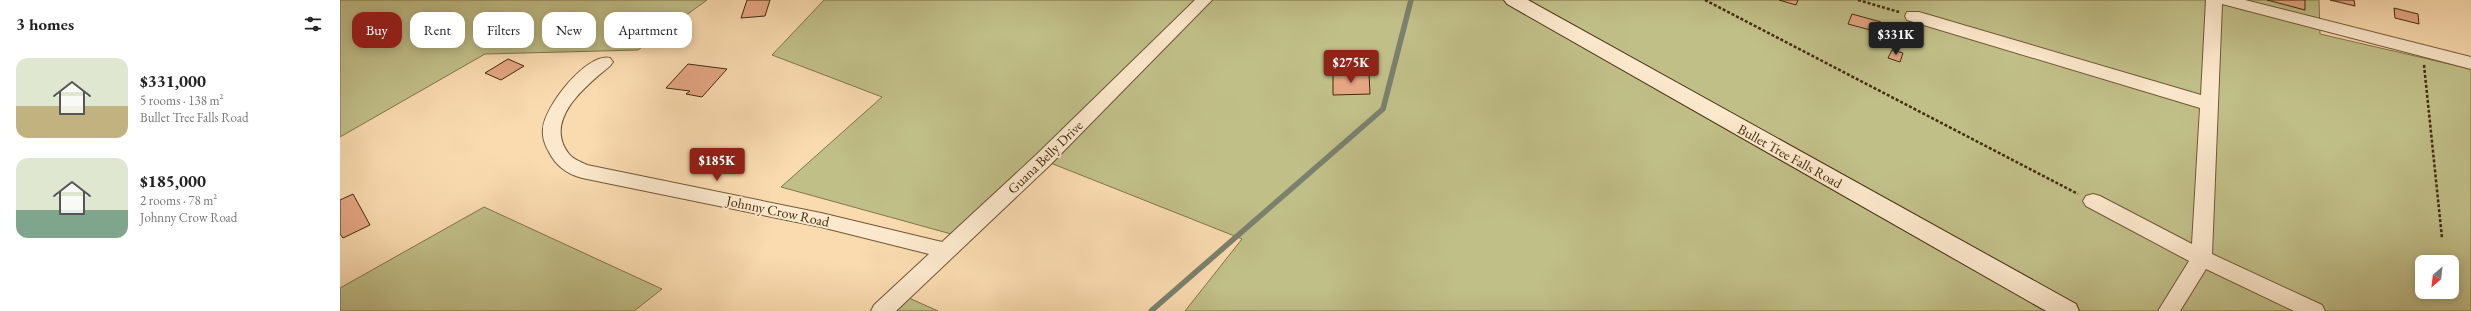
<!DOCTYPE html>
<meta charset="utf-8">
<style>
:root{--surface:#fff;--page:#f6f6f6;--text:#222;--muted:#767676;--accent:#8f2418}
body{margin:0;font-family:"EB Garamond",serif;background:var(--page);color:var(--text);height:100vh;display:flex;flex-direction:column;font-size:15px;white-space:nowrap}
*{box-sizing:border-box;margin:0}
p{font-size:13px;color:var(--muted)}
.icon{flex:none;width:22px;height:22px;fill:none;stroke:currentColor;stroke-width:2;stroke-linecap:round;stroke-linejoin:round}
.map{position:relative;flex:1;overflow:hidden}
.sheet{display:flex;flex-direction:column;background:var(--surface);width:340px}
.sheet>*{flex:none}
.guide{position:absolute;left:12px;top:12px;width:380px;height:36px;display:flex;gap:8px}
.needle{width:26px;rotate:208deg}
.buttons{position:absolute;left:2075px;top:255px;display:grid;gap:8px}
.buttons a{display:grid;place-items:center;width:44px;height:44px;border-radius:8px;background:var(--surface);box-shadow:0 2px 10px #0003;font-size:20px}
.price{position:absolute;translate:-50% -34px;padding:0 9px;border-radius:4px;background:var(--accent);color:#fff;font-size:13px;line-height:26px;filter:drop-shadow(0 1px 2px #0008)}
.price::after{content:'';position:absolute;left:50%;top:24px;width:12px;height:9px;margin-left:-6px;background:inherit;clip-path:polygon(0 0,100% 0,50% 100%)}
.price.on{background:#222;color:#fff}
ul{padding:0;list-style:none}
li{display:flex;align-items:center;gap:12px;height:100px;padding:0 16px}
li span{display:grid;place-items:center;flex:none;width:112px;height:80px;border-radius:12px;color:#555}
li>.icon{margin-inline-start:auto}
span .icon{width:48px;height:48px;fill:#fffc;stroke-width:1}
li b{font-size:17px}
h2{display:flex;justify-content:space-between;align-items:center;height:48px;padding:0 16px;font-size:17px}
.chip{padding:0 14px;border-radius:12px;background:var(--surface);box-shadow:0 2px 10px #0003;font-size:14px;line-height:36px}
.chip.on{background:var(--accent);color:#fff}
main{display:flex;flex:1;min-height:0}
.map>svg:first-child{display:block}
.green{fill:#c1bf88;stroke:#82754a;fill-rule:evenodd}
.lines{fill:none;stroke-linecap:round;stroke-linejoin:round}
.stream{stroke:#7a816d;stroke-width:5.5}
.building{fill:#e5a683;stroke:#432b0c}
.minor-casing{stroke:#715735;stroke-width:2}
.secondary-casing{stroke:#432b0c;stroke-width:2}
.path{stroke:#432b0c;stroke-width:2.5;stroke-dasharray:3 2;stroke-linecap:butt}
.minor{fill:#fce8cc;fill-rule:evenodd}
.secondary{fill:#fce8cc;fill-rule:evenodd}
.labels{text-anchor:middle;stroke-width:4;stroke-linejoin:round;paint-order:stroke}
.street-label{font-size:14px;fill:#432b0c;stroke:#fce8cc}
</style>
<main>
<section class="sheet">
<h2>3 homes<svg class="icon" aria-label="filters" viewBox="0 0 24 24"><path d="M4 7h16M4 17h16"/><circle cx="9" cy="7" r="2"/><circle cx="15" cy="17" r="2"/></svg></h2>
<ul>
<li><span style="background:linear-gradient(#dfe7d0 60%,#c2b280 0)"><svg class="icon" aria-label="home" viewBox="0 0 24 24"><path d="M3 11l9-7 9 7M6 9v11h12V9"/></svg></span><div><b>$331,000</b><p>5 rooms · 138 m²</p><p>Bullet Tree Falls Road</p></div></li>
<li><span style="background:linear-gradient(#dfe7d0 65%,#7fa58c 0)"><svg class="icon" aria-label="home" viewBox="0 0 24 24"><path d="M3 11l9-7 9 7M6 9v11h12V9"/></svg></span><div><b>$185,000</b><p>2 rooms · 78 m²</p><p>Johnny Crow Road</p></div></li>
</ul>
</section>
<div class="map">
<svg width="2131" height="311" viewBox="0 0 2131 311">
<rect width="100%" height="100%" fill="#fadbb0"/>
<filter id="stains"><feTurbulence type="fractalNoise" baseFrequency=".005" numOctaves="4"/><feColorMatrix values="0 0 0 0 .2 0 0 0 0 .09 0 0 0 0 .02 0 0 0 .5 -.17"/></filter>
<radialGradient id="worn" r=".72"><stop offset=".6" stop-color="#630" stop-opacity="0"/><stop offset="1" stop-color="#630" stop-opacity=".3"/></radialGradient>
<path class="green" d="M0,0H367L298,50L145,54L0,137Z
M484,0H1979L1980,34L2131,69V311H845L902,239L703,160L622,237L441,187L542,97L432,55ZM2082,262H2112V292H2082Z
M144,207L322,289L294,311H0V288Z
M560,294L598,311H542Z"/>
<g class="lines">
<path class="stream" d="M811,311L1043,109L1071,0"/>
</g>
<path class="building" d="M407,0H430L425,16L401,18Z
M1439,0H1458L1456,5Z
M1927,0H1965V10Z
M1990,0H2014L2015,6Z
M2054,8L2078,14L2079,24L2055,18Z
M1512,14L1541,22L1538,32L1508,24Z
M1552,50L1563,53L1560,62L1548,58Z
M168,59L184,66L161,80L145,73Z
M348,64L387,69L362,97L346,94L350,91L326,88Z
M993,73H1029L1030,94L993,95Z
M13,194L30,225L3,238L0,234V200Z"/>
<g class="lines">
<defs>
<path id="minor" d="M855,0H872L710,165L556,311H531L534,305L589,254L481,227L242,178C227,174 216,166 209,152C205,145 202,137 203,129C204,107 247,52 270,58L273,62L270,66C247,85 202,120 229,154C233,159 241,162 247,165L481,213L602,242L696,155Z
M1866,0H1905L2131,57V69L1882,4L1872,254L1982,305L1985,311H1954L1866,269L1840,311H1818L1849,261L1746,206L1743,201L1746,196L1753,194L1760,196L1852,244L1860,108L1567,20L1565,16L1567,12H1579L1861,95Z"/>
<path id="secondary" d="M1164,0H1188L1736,304L1739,311H1706L1167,4Z"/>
</defs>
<use href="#minor" class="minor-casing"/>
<use href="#secondary" class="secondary-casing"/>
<path class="path" d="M1365,0L1738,194
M1518,0L1559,12
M2084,65L2102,238"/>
<use href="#minor" class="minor"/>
<use href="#secondary" class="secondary"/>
</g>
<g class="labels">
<g class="street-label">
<text transform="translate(1450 156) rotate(29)" y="5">Bullet Tree Falls Road</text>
<text transform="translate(705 157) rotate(-44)" y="5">Guana Belly Drive</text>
<text transform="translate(438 211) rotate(12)" y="5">Johnny Crow Road</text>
</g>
</g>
<rect width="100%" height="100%" filter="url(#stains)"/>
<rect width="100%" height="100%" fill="url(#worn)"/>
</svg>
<div class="buttons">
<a><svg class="needle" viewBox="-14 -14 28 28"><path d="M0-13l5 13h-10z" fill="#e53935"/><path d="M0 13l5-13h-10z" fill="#767676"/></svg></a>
</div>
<b class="price on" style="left:1556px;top:56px">$331K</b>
<b class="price" style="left:1011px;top:84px">$275K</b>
<b class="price" style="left:377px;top:182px">$185K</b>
<div class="guide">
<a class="chip on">Buy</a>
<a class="chip">Rent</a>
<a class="chip">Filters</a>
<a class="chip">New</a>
<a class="chip">Apartment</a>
</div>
</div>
</main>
